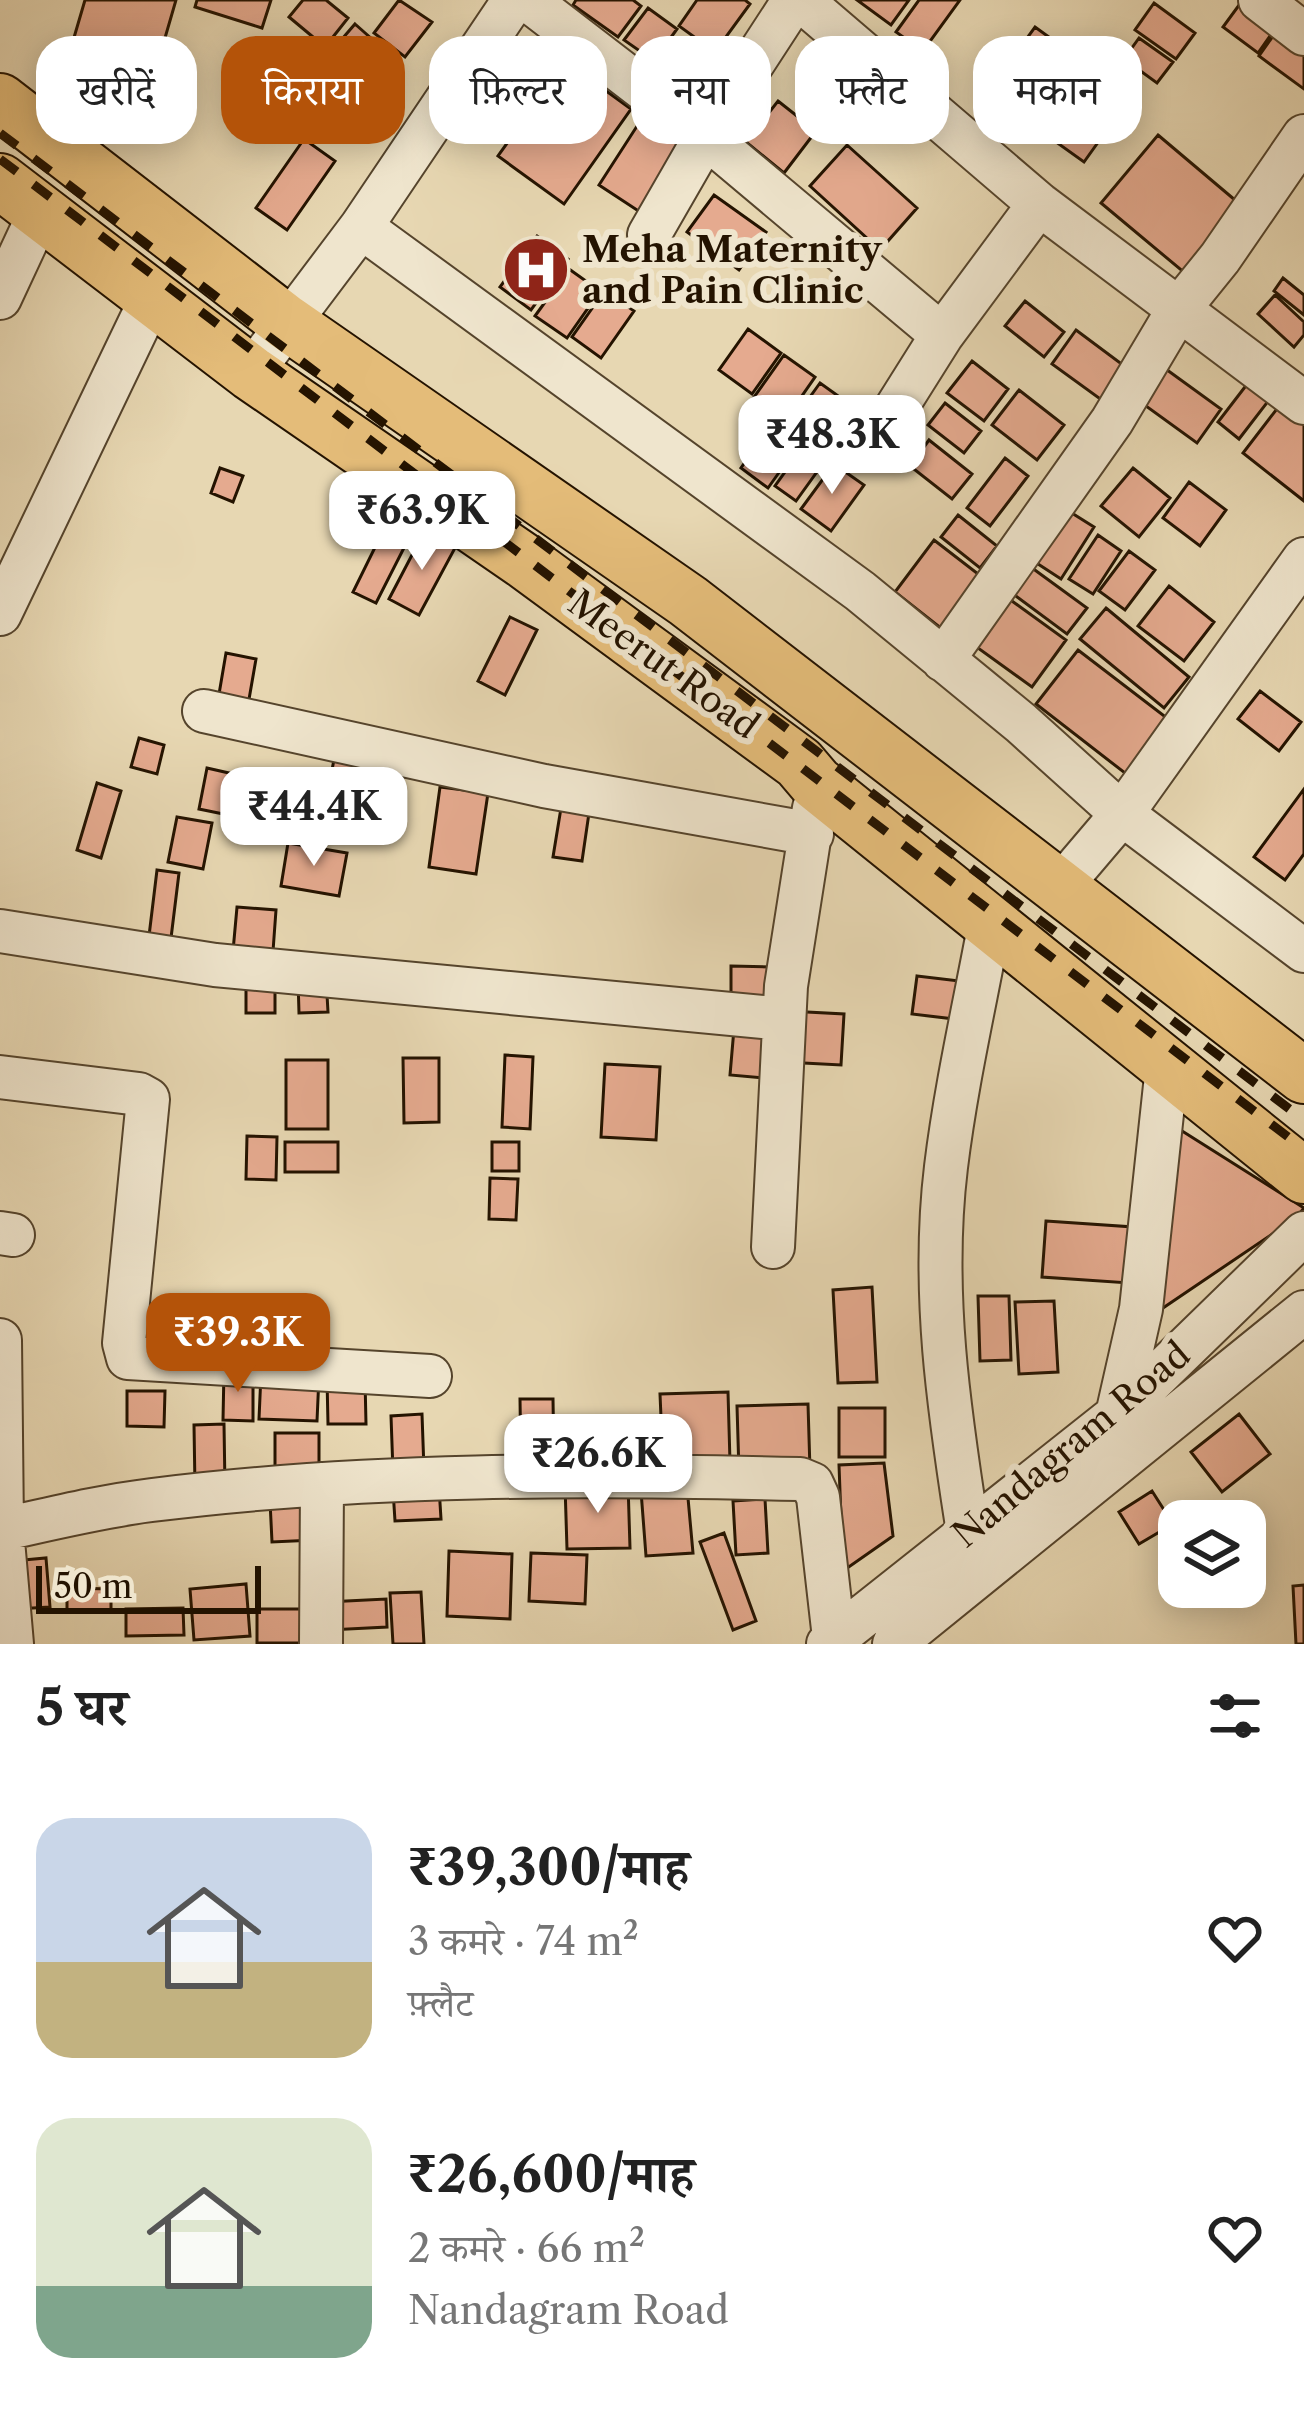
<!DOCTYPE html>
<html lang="hi">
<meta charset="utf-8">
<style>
:root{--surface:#fff;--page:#f2f2f2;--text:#222;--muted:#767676;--accent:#b45309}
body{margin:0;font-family:"Libre Caslon Text","Noto Serif Devanagari",serif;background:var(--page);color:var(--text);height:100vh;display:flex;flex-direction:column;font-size:45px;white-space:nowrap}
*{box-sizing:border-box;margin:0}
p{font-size:39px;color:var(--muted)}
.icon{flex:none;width:66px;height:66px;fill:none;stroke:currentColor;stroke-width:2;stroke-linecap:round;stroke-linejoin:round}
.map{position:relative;height:1644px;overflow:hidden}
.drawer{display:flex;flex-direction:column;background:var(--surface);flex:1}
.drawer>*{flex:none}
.hud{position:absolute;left:36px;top:36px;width:1233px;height:108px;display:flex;gap:24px}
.buttons{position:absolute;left:1158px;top:1500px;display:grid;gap:24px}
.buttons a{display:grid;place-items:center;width:108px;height:108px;border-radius:24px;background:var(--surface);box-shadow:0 6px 30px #0003;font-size:60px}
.scale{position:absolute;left:36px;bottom:30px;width:225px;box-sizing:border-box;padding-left:12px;border:6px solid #241300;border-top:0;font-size:33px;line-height:42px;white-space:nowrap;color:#241300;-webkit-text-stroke:9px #efe5cd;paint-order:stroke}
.price{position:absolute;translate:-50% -102px;padding:0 27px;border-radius:24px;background:#fff;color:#222;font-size:39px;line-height:78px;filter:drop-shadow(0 3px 6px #0008)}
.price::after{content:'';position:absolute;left:50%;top:72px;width:36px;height:27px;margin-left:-18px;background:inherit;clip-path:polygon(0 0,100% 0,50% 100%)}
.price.selected{background:var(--accent);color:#fff}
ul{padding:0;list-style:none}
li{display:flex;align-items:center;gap:36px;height:300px;padding:0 36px}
li span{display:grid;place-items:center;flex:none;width:336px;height:240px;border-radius:36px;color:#555}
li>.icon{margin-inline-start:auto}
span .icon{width:144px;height:144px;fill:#fffc;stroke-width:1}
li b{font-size:51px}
h2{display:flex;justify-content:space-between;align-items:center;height:144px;padding:0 36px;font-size:51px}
.tag{padding:0 42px;border-radius:36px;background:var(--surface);box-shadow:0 6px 30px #0003;font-size:42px;line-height:108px}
.tag.selected{background:var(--accent);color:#fff}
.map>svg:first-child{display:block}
.building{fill:#e5aa8f;stroke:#241300;stroke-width:3}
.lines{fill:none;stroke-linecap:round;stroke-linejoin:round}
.minor-casing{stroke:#55442c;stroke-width:46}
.major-casing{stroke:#241300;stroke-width:58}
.minor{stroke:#efe5cd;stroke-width:42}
.major{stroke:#e4bc79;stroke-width:54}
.rail{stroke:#241300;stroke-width:9;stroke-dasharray:21 21;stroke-linecap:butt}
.labels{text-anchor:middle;stroke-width:12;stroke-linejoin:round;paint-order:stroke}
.poi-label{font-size:36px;font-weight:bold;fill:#241300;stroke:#efe5cd;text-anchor:start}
.street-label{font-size:36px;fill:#241300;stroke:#efe5cd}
</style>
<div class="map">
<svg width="1304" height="1644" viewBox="0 0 1304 1644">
<rect width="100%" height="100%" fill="#e7d7b2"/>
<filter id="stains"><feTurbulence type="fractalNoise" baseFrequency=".00167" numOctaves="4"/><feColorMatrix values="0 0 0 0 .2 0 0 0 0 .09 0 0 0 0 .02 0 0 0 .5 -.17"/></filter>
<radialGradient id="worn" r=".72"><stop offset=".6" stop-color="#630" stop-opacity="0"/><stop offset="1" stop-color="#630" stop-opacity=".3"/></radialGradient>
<path class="building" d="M85,0H176L147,100L63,75Z
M197,0H271L262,28L195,7Z
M303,0H326L348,18L325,47L289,17Z
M399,0L432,22L405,57L374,33Z
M576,0H633L641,6L618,37L573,5Z
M697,0H745L750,4L715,52L679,26Z
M857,0H909L891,25Z
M919,0H960L923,51L896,32Z
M1242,1L1277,26L1258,53L1223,27Z
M1154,3L1195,33L1176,59L1135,30Z
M648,8L677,29L654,61L624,40Z
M355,24L400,64L374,94L329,54Z
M1280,26L1304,43V89L1259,56Z
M1035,27L1060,45L1014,110L988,92Z
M1139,38L1173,62L1157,83L1124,59Z
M689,47L735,81L714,110L668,76Z
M329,58L373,97L348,126L304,88Z
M565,61L631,109L564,204L498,156L520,125L531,133L554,101L543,93Z
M1108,69L1136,89L1084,162L1056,142Z
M778,101L816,131L784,173L746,142Z
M650,106L691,133L640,212L599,185Z
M1158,135L1248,211L1192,279L1101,203Z
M304,139L335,161L287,230L256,208Z
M847,145L917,208L880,250L810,186Z
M714,195L766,232L739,270L687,232Z
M537,236L568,259L531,310L500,287Z
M569,269L600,291L567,338L535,316Z
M1283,278L1304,295V315L1274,291Z
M605,290L634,311L601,358L572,337Z
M1275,295L1304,322V335L1294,347L1258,314Z
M1025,301L1064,332L1044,357L1005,326Z
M748,329L781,353L752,394L719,370Z
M1076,330L1127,368L1103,401L1052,364Z
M784,355L815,377L783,423L752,400Z
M972,361L1008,389L984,421L947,393Z
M1163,367L1221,409L1197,443L1139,401Z
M1258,370L1279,387L1239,439L1218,422Z
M820,383L855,408L822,455L787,429Z
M1019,390L1064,425L1037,460L992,425Z
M1283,401L1304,418V501L1243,453Z
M945,403L981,431L964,453L928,425Z
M772,424L800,443L768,488L741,468Z
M929,440L972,474L952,499L910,466Z
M803,447L824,462L796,501L775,486Z
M1005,458L1028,476L990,526L967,508Z
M834,464L864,485L831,531L801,509Z
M220,468L243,476L233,502L211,493Z
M1133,468L1170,498L1139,537L1101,506Z
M1189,482L1226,510L1200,546L1163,518Z
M1067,510L1094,527L1061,579L1035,562Z
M958,515L997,546L980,568L941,537Z
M385,527L409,538L376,603L353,592Z
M424,532L455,548L419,615L389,599Z
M1098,535L1121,551L1093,594L1069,579Z
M934,540L982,577L942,629L895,592Z
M1129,551L1155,570L1125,610L1099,591Z
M1028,565L1087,608L1067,634L1009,591Z
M1169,586L1214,622L1184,661L1138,626Z
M1005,596L1066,640L1032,687L971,643Z
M1106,608L1189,677L1164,708L1080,639Z
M510,617L537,630L505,695L478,681Z
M1078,650L1176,725L1134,780L1036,704Z
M226,653L256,659L248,705L218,700Z
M1260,691L1301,722L1279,751L1238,719Z
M139,738L164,745L157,774L131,767Z
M336,749L364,754L356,796L328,791Z
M207,768L242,776L233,816L199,809Z
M97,783L121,791L101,858L77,850Z
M440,787L488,793L476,874L429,867Z
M1304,789V854L1285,880L1254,857Z
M561,808L589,813L582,861L553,857Z
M177,817L212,823L203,869L168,862Z
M288,843L347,853L339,896L281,886Z
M157,870L179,873L171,938L149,936Z
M237,907L276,910L272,965L232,962Z
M731,966L770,967V998H731Z
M246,976H275V1013H246Z
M917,976L968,982L963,1020L912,1014Z
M326,977L328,1012L299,1013L298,979Z
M788,1011L844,1014L841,1065L785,1062Z
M735,1017L781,1021L776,1079L730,1075Z
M505,1055L533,1057L530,1129L502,1127Z
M403,1058H439V1122L404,1123Z
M286,1060H328V1129H286Z
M605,1064L660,1067L656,1140L601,1137Z
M1171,1124L1304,1208L1296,1218L1160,1310Z
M247,1136L277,1137L276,1180L246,1179Z
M285,1142H338V1172H285Z
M492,1142H519V1171H492Z
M490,1178L518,1179L516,1220L489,1219Z
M1046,1221L1133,1227L1129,1283L1042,1277Z
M872,1287L877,1382L838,1383L833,1290Z
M978,1296H1009L1011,1360L980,1361Z
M1054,1301L1058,1372L1019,1374L1015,1302Z
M224,1370H253V1421L223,1420Z
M261,1374L319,1376L317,1421L259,1419Z
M327,1379H365L366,1424H328Z
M127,1391H165L164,1427L127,1426Z
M728,1392L730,1462L663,1464L660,1394Z
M520,1399H553L554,1464H521Z
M808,1404L810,1470L739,1472L737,1406Z
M839,1408H885V1457H839Z
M422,1414L424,1470L393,1472L391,1416Z
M1239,1414L1270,1454L1222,1492L1191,1452Z
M224,1424L225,1487L195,1488L194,1425Z
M275,1433H319V1477L275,1476Z
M884,1463L893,1536L843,1571L839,1465Z
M628,1483L630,1548L567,1549L565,1485Z
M439,1487L441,1519L395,1521L393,1490Z
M687,1487L693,1553L646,1556L641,1491Z
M1152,1491L1173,1524L1139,1544L1119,1512Z
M312,1499L314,1540L272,1542L270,1501Z
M765,1499L768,1553L736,1555L733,1501Z
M724,1533L756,1621L733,1630L700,1542Z
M449,1551L512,1554L510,1619L447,1616Z
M531,1553L587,1555L585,1604L529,1601Z
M46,1558L50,1607L16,1609L12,1561Z
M246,1584L250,1636L194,1640L190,1589Z
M1304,1585V1644H1296L1293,1586Z
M67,1588L111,1589V1611H67Z
M421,1592L424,1644H393L390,1593Z
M386,1599L387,1627L329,1630L327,1602Z
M183,1608L184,1635L126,1636V1609Z
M257,1609H318V1643H257Z"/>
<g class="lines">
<defs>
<path id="minor" d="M528,0L706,137L942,335
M801,0L1039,204L1304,403
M1260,0L1304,34
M361,227L860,591L1021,723L1122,814L1304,951
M649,235L710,129L794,0
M0,298L40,212
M251,373L361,227L514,0
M881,432L942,335L1039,204
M0,614L152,297
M943,660L1112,421L1178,310L1220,258L1304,136
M204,711L544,786L812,834
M1059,888L1122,814L1304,559
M0,931L215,965L784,1019
M0,1077L139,1094L148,1099L124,1343L128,1358L430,1376
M0,1233L13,1235
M773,1247L786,986L814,808
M0,1340L2,1529L12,1644
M1117,1415L1141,1309L1167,1067
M0,1530C50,1519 102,1506 152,1500C367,1473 584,1474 800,1479L812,1484L818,1497L834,1638
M968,1532C949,1411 931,1290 946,1167C956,1085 975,1003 990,922
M321,1644L322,1484
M828,1644L1117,1415L1304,1233
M894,1644L1304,1312"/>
<path id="major" d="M0,101L286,322L688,601L1304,1076
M0,181L251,373L524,561L799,763L816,783L1304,1176"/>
</defs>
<use href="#minor" class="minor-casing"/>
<use href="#major" class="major-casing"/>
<use href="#minor" class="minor"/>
<use href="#major" class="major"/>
<path class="rail" d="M0,133L1304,1120
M0,159L1304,1149"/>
</g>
<defs>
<symbol id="hospital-disc" viewBox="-11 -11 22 22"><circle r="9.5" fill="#8f2418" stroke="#efe5cd"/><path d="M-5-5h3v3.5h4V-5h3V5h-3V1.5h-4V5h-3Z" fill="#fff"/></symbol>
</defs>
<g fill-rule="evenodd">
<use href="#hospital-disc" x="498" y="232" width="76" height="76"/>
</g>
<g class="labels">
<g class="poi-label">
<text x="582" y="262">Meha Maternity<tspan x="582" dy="41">and Pain Clinic</tspan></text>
</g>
<g class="street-label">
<text transform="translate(664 664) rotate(36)" y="13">Meerut Road</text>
<text transform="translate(1071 1444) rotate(-40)" y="13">Nandagram Road</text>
</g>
</g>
<rect width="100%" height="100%" filter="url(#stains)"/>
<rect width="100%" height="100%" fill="url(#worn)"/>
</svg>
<div class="buttons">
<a><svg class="icon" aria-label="layers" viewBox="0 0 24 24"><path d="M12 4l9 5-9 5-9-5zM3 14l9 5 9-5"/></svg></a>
</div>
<div class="scale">50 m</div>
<b class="price" style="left:832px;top:497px">₹48.3K</b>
<b class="price" style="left:422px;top:573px">₹63.9K</b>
<b class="price" style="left:314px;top:869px">₹44.4K</b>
<b class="price selected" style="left:238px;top:1395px">₹39.3K</b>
<b class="price" style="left:598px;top:1516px">₹26.6K</b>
<div class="hud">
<a class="tag">खरीदें</a>
<a class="tag selected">किराया</a>
<a class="tag">फ़िल्टर</a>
<a class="tag">नया</a>
<a class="tag">फ़्लैट</a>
<a class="tag">मकान</a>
</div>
</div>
<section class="drawer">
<h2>5 घर<svg class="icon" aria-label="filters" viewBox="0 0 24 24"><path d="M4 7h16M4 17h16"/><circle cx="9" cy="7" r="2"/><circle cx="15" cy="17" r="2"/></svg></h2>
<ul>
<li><span style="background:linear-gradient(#c9d6e8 60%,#c2b280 0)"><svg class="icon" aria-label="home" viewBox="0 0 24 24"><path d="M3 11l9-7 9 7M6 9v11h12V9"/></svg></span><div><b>₹39,300/माह</b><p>3 कमरे · 74 m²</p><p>फ़्लैट</p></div><svg class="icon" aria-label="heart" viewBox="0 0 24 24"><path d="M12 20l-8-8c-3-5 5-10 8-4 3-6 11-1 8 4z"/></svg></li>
<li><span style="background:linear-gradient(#dfe7d0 70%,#7fa58c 0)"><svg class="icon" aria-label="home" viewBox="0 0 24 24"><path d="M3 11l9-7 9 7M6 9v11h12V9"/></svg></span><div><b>₹26,600/माह</b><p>2 कमरे · 66 m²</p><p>Nandagram Road</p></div><svg class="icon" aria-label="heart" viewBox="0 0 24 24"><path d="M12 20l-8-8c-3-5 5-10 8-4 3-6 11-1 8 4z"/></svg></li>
</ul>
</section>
